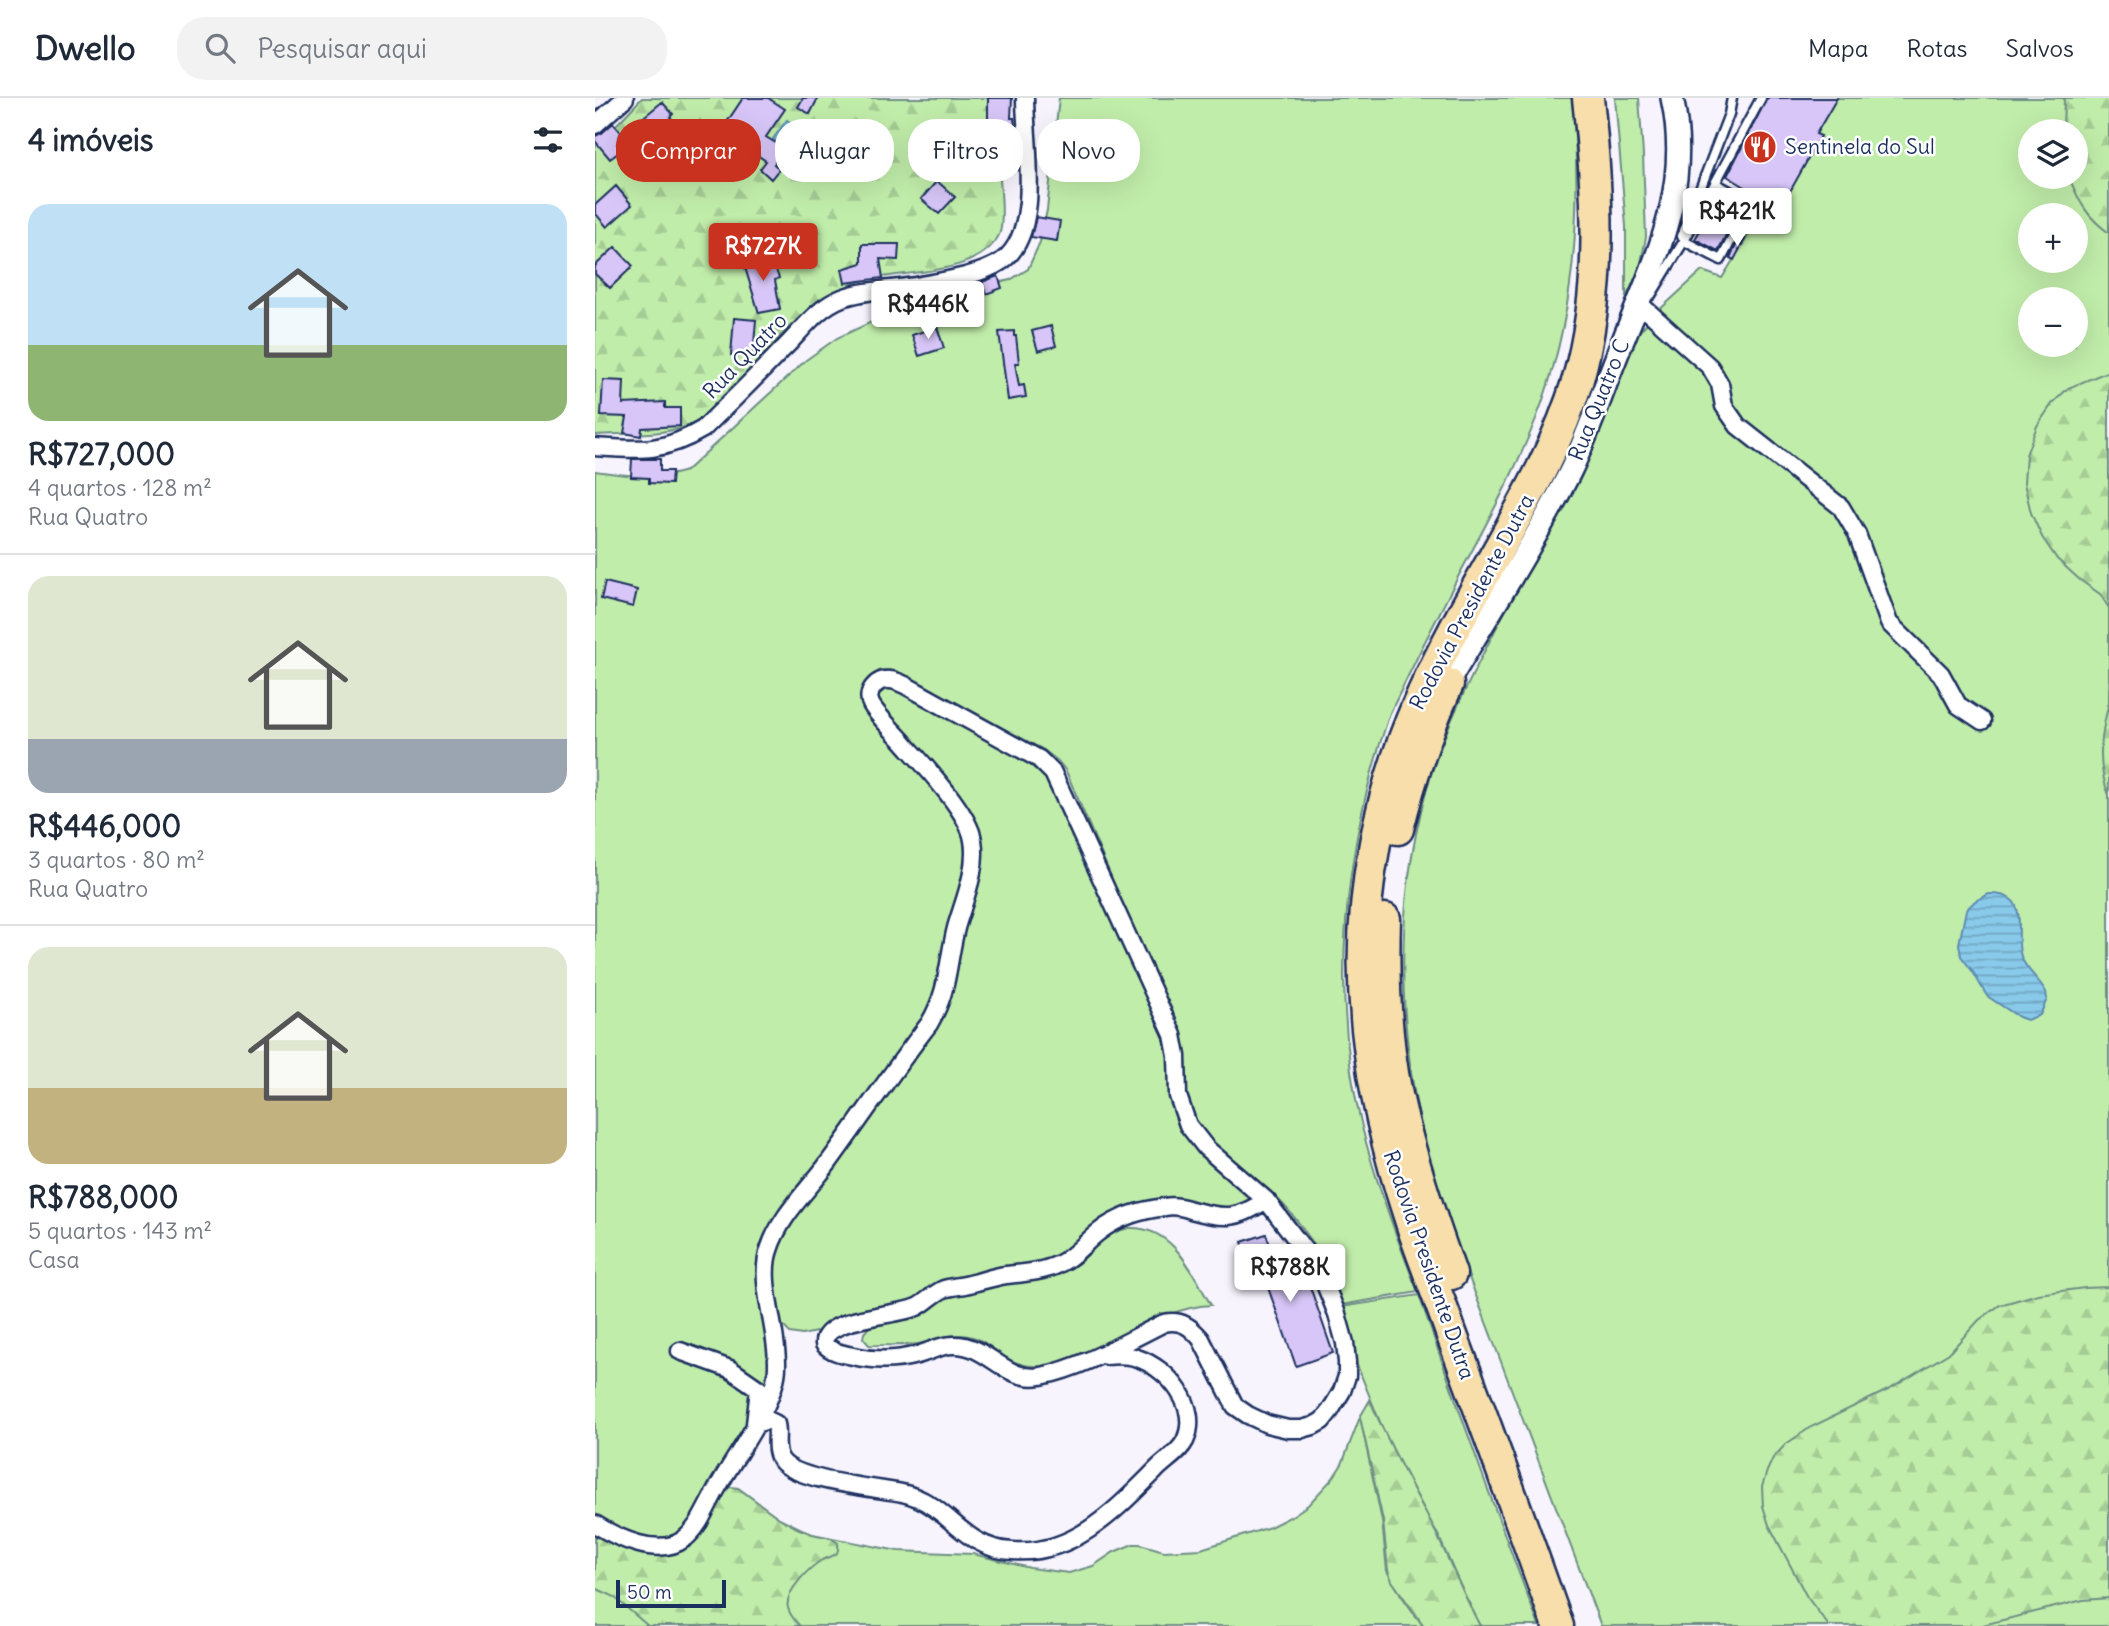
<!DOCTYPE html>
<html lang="pt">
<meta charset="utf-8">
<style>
:root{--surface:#fff;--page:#f2f2f3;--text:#1f2937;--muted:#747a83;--line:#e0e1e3;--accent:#c8321e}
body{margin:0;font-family:Delius,sans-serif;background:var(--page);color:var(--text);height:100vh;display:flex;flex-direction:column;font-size:26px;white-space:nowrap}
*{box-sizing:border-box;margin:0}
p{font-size:23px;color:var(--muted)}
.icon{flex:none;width:38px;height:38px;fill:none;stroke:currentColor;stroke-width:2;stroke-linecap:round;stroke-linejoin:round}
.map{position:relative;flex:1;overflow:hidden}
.drawer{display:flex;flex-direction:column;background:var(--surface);width:595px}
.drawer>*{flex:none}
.banner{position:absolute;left:21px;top:21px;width:665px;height:63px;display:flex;gap:14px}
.buttons{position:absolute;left:1423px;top:21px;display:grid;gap:14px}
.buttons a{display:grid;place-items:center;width:70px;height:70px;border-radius:50%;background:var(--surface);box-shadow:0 7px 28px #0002;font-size:35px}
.scale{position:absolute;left:21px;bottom:18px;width:110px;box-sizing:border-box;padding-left:7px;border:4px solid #1b2f5e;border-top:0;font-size:19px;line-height:24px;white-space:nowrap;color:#1b2f5e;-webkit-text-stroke:5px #fff;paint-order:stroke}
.price{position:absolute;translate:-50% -60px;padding:0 16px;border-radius:7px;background:#fff;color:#222;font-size:23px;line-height:46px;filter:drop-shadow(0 2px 4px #0008)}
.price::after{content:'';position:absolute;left:50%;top:42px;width:21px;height:16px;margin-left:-10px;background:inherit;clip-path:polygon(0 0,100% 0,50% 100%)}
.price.on{background:var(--accent);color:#fff}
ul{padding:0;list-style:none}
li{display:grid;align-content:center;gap:14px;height:371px;padding:0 28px}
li+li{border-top:2px solid var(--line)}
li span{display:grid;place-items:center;height:217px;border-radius:21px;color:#555}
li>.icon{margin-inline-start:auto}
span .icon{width:126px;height:126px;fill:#fffc;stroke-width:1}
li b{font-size:30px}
h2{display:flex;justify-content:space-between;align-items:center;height:84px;padding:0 28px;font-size:30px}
.pill{padding:0 24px;border-radius:28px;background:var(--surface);box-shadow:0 7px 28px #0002;font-size:24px;line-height:63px}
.pill.on{background:var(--accent);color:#fff}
header{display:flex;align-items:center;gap:42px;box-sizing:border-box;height:98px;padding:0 35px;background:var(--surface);border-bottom:2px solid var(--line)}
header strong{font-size:33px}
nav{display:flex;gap:38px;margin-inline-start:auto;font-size:24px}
.search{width:490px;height:63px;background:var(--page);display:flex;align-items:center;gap:18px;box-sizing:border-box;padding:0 24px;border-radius:28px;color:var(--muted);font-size:26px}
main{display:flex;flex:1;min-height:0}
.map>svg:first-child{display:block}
.grass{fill:#c1edaa;stroke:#6e8e84;stroke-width:2;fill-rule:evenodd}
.forest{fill:url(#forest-firs);stroke:#6e8e84;stroke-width:2}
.water{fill:url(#water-rules);stroke:#5d8cb2;stroke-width:2}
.building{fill:#d7c6f7;stroke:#1b2f5e;stroke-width:2}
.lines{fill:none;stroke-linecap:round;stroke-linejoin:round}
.service-casing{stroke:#1b2f5e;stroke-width:13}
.minor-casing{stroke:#1b2f5e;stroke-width:21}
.tertiary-casing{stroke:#1b2f5e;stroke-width:26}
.motorway-casing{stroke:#1b2f5e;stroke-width:35}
.service{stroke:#fff;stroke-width:8}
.minor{stroke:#fff;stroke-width:16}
.tertiary{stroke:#fff;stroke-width:21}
.motorway{stroke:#f8deab;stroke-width:30}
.labels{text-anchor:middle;stroke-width:5;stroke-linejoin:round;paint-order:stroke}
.poi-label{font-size:21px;fill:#1b2f5e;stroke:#fff;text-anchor:start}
.street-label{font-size:21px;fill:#1b2f5e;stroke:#fff}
</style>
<header>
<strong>Dwello</strong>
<div class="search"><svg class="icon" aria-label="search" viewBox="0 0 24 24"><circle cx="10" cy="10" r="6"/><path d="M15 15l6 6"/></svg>Pesquisar aqui</div>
<nav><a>Mapa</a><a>Rotas</a><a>Salvos</a></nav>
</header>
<main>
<section class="drawer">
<h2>4 imóveis<svg class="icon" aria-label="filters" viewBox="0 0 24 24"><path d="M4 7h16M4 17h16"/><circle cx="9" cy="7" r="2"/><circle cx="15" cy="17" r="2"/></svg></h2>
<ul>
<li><span style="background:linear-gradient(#bfe0f5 65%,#8fb573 0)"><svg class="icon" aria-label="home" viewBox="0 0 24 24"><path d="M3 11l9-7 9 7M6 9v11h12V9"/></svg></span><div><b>R$727,000</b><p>4 quartos · 128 m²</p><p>Rua Quatro</p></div></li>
<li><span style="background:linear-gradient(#dfe7d0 75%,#9aa5b1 0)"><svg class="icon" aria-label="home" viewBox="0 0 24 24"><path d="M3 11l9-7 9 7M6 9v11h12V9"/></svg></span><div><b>R$446,000</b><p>3 quartos · 80 m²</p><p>Rua Quatro</p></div></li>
<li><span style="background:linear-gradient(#dfe7d0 65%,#c2b280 0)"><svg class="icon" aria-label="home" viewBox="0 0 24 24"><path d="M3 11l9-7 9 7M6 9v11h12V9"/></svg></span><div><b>R$788,000</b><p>5 quartos · 143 m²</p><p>Casa</p></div></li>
</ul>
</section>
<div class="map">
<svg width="1514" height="1528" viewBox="0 0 1514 1528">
<defs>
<pattern id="forest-firs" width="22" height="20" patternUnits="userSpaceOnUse" patternTransform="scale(1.75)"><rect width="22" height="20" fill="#c1edaa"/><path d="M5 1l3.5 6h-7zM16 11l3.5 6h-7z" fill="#a5cc95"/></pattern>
<pattern id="water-rules" width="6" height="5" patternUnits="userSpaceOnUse" patternTransform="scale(1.75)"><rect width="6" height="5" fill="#89caea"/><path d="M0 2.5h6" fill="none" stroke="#6fa4c1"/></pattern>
</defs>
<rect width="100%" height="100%" fill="#f7f4fd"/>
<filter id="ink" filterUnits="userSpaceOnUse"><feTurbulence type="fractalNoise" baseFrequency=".0143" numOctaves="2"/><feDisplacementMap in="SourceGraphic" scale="14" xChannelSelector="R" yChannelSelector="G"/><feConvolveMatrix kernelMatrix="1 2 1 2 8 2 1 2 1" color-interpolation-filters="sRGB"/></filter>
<g filter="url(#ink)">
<path class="grass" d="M464,0H977C987,102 981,208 947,305C925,365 894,421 864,477C840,523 817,569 795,615C749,748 733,896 768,1033C782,1088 802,1141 823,1194L746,1207C732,1166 711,1128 680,1098C650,1070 612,1049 593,1012C585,996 588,953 583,933C579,915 569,899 561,884L471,673L463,663L449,652L299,573L285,572L274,581L267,595L284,628L354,710L362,724L368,738L370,753L369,768L345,877L334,915L176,1133L174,1280L155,1322L90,1432C58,1454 30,1433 0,1418V373C29,377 62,383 91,373L211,262L242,240L285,220L353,198L415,182L433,171L445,144L452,112Z
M1020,0H1044L1048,57L1051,139L1045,170L1031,200V128Z
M1238,0H1514V1528H1006C969,1432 933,1336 897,1240C878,1189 857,1138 841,1085C803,960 796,821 831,694C850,624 887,558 920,494C961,412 996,328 1034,245L1061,215L1107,173L1127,180ZM1435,33H1480V79H1435ZM1435,117H1480V163H1435ZM1435,201H1480V247H1435Z
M294,590L302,592C350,617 411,642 450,680L571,938C577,962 572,991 580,1015C586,1032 648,1085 665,1101L638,1115L573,1101L470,1157L322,1203L235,1226L221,1234L207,1237L195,1235L185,1225L175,1174L184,1137L330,937L383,761L344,678L283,603L285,595Z
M534,1130C579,1128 597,1175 616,1207C560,1210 516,1253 462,1266C439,1271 421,1268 402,1254C393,1247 385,1240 374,1238C355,1234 341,1243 322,1246C306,1248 290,1247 274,1247L268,1240L269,1235L275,1228L349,1199L402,1187L454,1179L465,1174L512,1136Z
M824,1197C862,1308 902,1418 944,1528H886L866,1490L844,1439L793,1344L760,1262L746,1209Z
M765,1319L787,1423L792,1473L806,1497L828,1528H0V1438L32,1451H76L133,1389L143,1390L184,1420L217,1436L303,1453L378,1456L435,1470L474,1475L498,1468L519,1454L538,1446H545L569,1453L606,1451L675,1429L697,1418L713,1407L738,1380L747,1366Z"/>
<path class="forest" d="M47,0H395C398,25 413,119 404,137C381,181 302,171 262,184C254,187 246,191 238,195C202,214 170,256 143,287C129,302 115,320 95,327C68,338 29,335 0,337V49Z
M1469,0H1514V135C1492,119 1484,104 1474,79H1480V33H1468Z
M1514,273V510L1505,496L1485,482L1462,461L1447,439L1436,415L1429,385L1431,357L1442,328L1457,306L1473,290Z
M1514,604V697C1501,666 1506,636 1514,604Z
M1514,1189V1500L1488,1502L1384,1528H1234L1212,1499L1174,1427L1168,1408L1167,1389L1172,1373L1178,1360L1191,1346L1216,1329L1295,1291L1354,1255L1384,1222L1405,1207L1443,1196L1490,1190Z
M775,1302C795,1350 820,1393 843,1439C857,1469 870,1499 885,1528H829L797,1483L793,1472L788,1423L765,1319Z
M133,1389L143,1390L184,1420L202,1430L217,1436L236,1440L243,1445C243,1448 244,1451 242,1455C238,1459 231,1460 227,1462C215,1469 189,1494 193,1510C195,1517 200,1523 205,1528H53L18,1498L0,1490V1438L32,1451H76Z"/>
<path class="water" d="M192,22L199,27L185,46L178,41Z
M1394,796C1441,795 1415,838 1428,863C1434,874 1445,883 1451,894L1452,901L1445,917L1432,922L1424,919L1392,898L1378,874L1366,858L1364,846L1371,812L1380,803Z"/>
<path class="building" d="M148,0H173L190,11L171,39L189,50L179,66L184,71L176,81L165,71L171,63L126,33Z
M208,0H223L215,16L203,9Z
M393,0H417L416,20H419L423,59L410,60V56L393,57L391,38H393Z
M1172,0H1242L1221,36L1226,38L1188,106L1162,91L1160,95L1132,78Z
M67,4L78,16L75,19L85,29L68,44L45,22Z
M18,25L26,34L22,46L27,52L15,61L0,43V38L7,35Z
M342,83L360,99L344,116L326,101Z
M21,88L37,107L12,129L0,115V107Z
M441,119L465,123L462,143L436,139Z
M1112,120L1133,133L1123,153L1100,141Z
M1145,139L1150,141L1139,162L1135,160Z
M267,146H304L303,162L285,161L288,180L250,185L247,171L267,165Z
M20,149L38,168L15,190L0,176V168Z
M161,159L163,163L176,159L184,180L180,182L185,211L164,215L148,163Z
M403,178L407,190L391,196L387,184Z
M139,220L161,222L158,259L136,257Z
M456,228L461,248L443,253L437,233Z
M342,229L349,250L324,258L317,237Z
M419,233V238H421L424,265H420L424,288L429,287L431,299L413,302L404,234Z
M8,282L29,283L28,306L70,304V310H85V328L47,330L46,338L29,335L32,319L6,318Z
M37,361H65V373H77L76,386L54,385V380L36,379Z
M10,484L42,492L38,509L6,501Z
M671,1136L690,1188L712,1180L738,1255L701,1268L671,1184L662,1187L647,1144Z"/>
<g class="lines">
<defs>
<path id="service" d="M1120,85L1156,105
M1087,138L1134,16L1137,0
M1089,143L1126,162L1142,131L1107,110
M1056,197L1089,143L1166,0"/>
<path id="minor" d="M0,27L30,0
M1048,209L1115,269L1125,286L1129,308L1143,328L1246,409L1262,436L1294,525L1346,576L1363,607L1387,623
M0,349C44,352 68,355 108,331C135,305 161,279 187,252C206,234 221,210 247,200C271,191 300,192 326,187C349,183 387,177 407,163C448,134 430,44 430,0
M85,1253L135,1271L164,1291L160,1326L173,1322L181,1326C184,1337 178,1351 186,1362C200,1383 282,1390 307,1395C354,1405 365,1450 417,1453C478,1458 521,1412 560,1373C569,1363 584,1355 590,1343C606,1309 573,1270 542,1260C532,1256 521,1257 511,1258
M0,1426C22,1440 64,1460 89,1441C95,1437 100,1430 104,1424C111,1412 117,1399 124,1387C142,1355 182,1303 182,1268C183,1232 163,1184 174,1152C185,1117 213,1093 234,1064C267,1019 299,971 334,926C354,893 352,866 361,830C369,802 383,771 378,742C374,715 330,668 311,647C302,636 282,618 276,606C270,594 282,580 295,582C300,582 305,585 310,587L444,661L458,675L578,937L582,958L583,998L593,1027L611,1050L671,1102L724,1171L742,1216L750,1245L752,1264V1278L747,1293L735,1313L727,1323L718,1328L707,1331H693L672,1326L653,1317L640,1308L606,1241C596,1229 586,1221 569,1225C530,1244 490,1269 446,1278C410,1285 392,1245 358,1247C345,1247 334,1254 322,1257C300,1263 280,1263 258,1258C248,1256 236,1254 229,1246C227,1219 303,1218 322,1209C332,1204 339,1195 349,1191C355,1189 363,1188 370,1187C384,1184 397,1179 411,1177C429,1175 448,1174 464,1166C480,1159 491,1143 505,1133C524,1118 547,1112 570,1109C579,1107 587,1109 596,1112C629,1121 642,1122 671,1102"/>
<path id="tertiary" d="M855,581C896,513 939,445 975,374C996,331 1010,285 1029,240C1061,159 1097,90 1077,0"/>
<path id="motorway" d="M803,731C815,681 832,633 853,586
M790,821C788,880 790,939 802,997C815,1058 835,1117 856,1176
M963,1528C928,1429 892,1331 855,1232C842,1194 826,1157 814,1118C773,994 755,874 780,745C799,642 842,560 893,470C927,409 963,348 983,281C1009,189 1003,94 993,0"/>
</defs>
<use href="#service" class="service-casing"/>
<use href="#minor" class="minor-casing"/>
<use href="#tertiary" class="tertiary-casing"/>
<use href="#motorway" class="motorway-casing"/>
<use href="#service" class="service"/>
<use href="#minor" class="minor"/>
<use href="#tertiary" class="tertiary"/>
<use href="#motorway" class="motorway"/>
</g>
</g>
<defs>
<symbol id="restaurant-disc" viewBox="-11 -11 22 22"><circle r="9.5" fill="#c8321e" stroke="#fff"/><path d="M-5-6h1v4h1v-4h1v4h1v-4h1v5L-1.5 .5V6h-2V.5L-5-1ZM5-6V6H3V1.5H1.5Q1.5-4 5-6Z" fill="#fff"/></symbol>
</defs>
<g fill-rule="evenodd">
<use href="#restaurant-disc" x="1146" y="30" width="38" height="38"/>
</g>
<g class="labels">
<g class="poi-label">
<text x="1190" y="56">Sentinela do Sul</text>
</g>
<g class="street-label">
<text transform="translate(150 258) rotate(-46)" y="7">Rua Quatro</text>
<text transform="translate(1004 302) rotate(-68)" y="7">Rua Quatro C</text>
<text transform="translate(877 504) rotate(-62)" y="7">Rodovia Presidente Dutra</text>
<text transform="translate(834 1167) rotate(71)" y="7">Rodovia Presidente Dutra</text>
</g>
</g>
</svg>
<div class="buttons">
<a><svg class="icon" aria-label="layers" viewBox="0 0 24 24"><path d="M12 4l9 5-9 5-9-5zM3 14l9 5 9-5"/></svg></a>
<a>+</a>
<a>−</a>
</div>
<div class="scale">50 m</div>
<b class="price" style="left:1142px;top:150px">R$421K</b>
<b class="price on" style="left:168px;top:185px">R$727K</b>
<b class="price" style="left:333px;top:243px">R$446K</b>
<b class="price" style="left:695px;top:1206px">R$788K</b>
<div class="banner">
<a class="pill on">Comprar</a>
<a class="pill">Alugar</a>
<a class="pill">Filtros</a>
<a class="pill">Novo</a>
</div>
</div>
</main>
